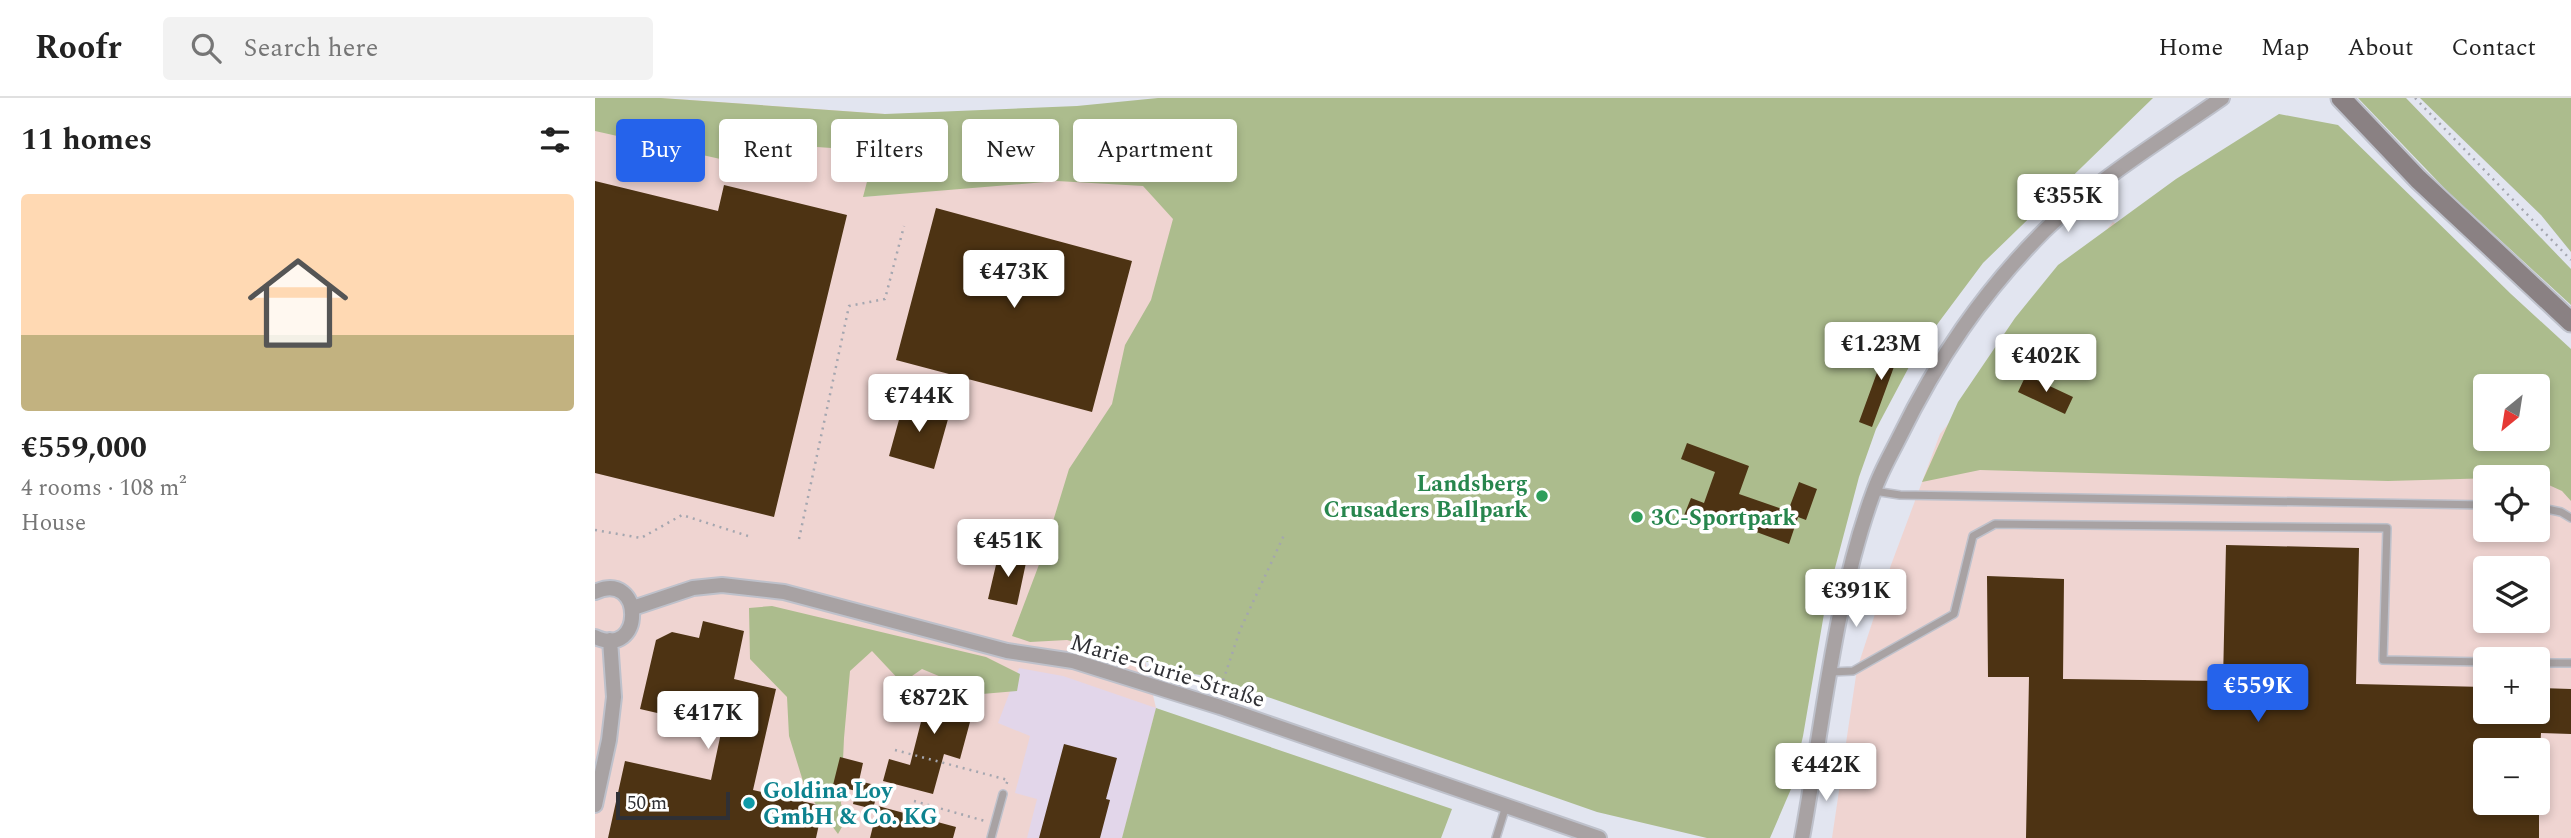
<!DOCTYPE html>
<meta charset="utf-8">
<style>
:root{--surface:#fff;--page:#f2f2f2;--text:#222;--muted:#767676;--line:#e0e0e0;--accent:#2563eb}
body{margin:0;font-family:Spectral,serif;background:var(--page);color:var(--text);height:100vh;display:flex;flex-direction:column;font-size:26px;white-space:nowrap}
*{box-sizing:border-box;margin:0}
p{font-size:23px;color:var(--muted)}
.icon{flex:none;width:38px;height:38px;fill:none;stroke:currentColor;stroke-width:2;stroke-linecap:round;stroke-linejoin:round}
.map{position:relative;flex:1;overflow:hidden}
.panel{display:flex;flex-direction:column;background:var(--surface);width:595px}
.panel>*{flex:none}
.banner{position:absolute;left:21px;top:21px;width:665px;height:63px;display:flex;gap:14px}
.needle{width:46px;rotate:210deg}
.controls{position:absolute;left:1878px;top:276px;display:grid;gap:14px}
.controls a{display:grid;place-items:center;width:77px;height:77px;border-radius:7px;background:var(--surface);box-shadow:0 4px 10px #0003;font-size:35px}
.scale{position:absolute;left:21px;bottom:18px;width:114px;box-sizing:border-box;padding-left:7px;border:4px solid #2f3035;border-top:0;font-size:19px;line-height:24px;white-space:nowrap;color:#2f3035;-webkit-text-stroke:5px #fff;paint-order:stroke}
.price{position:absolute;translate:-50% -60px;padding:0 16px;border-radius:7px;background:#fff;color:#222;font-size:23px;line-height:46px;filter:drop-shadow(0 2px 4px #0008)}
.price::after{content:'';position:absolute;left:50%;top:42px;width:21px;height:16px;margin-left:-10px;background:inherit;clip-path:polygon(0 0,100% 0,50% 100%)}
.price.on{background:var(--accent);color:#fff}
ul{padding:0;list-style:none}
li{display:grid;align-content:center;gap:14px;height:371px;padding:0 21px}
li span{display:grid;place-items:center;height:217px;border-radius:7px;color:#555}
li>.icon{margin-inline-start:auto}
span .icon{width:126px;height:126px;fill:#fffc;stroke-width:1}
li b{font-size:30px}
h2{display:flex;justify-content:space-between;align-items:center;height:84px;padding:0 21px;font-size:30px}
.pill{padding:0 24px;border-radius:7px;background:var(--surface);box-shadow:0 4px 10px #0003;font-size:24px;line-height:63px}
.pill.on{background:var(--accent);color:#fff}
header{display:flex;align-items:center;gap:42px;box-sizing:border-box;height:98px;padding:0 35px;background:var(--surface);border-bottom:2px solid var(--line)}
header strong{font-size:33px}
nav{display:flex;gap:38px;margin-inline-start:auto;font-size:24px}
.search{width:490px;height:63px;background:var(--page);display:flex;align-items:center;gap:18px;box-sizing:border-box;padding:0 24px;border-radius:7px;color:var(--muted);font-size:26px}
main{display:flex;flex:1;min-height:0}
.map>svg:first-child{display:block}
.commercial{fill:#efd4d1;fill-rule:evenodd}
.industrial{fill:#e2d6ea}
.green{fill:#acbc8d;fill-rule:evenodd}
.building{fill:#4d3313}
.lines{fill:none;stroke-linecap:round;stroke-linejoin:round}
.lane-casing{stroke:#bec1cb;stroke-width:10}
.street-casing{stroke:#bec1cb;stroke-width:18}
.secondary-casing{stroke:#bec1cb;stroke-width:23}
.path{stroke:#a4a6af;stroke-width:2.5;stroke-dasharray:2 5;stroke-linecap:butt}
.lane{stroke:#a8a2a3;stroke-width:7}
.street{stroke:#a8a2a3;stroke-width:14}
.secondary{stroke:#8a8183;stroke-width:19}
.leisure-dot{fill:#2e9e5b;stroke:#fff;stroke-width:2.5}
.culture-dot{fill:#0f9aa8;stroke:#fff;stroke-width:2.5}
.labels{text-anchor:middle;stroke-width:7;stroke-linejoin:round;paint-order:stroke}
.leisure-label{font-size:23px;font-weight:bold;fill:#27864d;stroke:#fff;text-anchor:end}
.street-label{font-size:23px;fill:#2f3035;stroke:#fff}
.culture-label{font-size:23px;font-weight:bold;fill:#0d838f;stroke:#fff;text-anchor:start}
</style>
<header>
<strong>Roofr</strong>
<div class="search"><svg class="icon" aria-label="search" viewBox="0 0 24 24"><circle cx="10" cy="10" r="6"/><path d="M15 15l6 6"/></svg>Search here</div>
<nav><a>Home</a><a>Map</a><a>About</a><a>Contact</a></nav>
</header>
<main>
<section class="panel">
<h2>11 homes<svg class="icon" aria-label="filters" viewBox="0 0 24 24"><path d="M4 7h16M4 17h16"/><circle cx="9" cy="7" r="2"/><circle cx="15" cy="17" r="2"/></svg></h2>
<ul>
<li><span style="background:linear-gradient(#ffd9b3 65%,#c2b280 0)"><svg class="icon" aria-label="home" viewBox="0 0 24 24"><path d="M3 11l9-7 9 7M6 9v11h12V9"/></svg></span><div><b>€559,000</b><p>4 rooms · 108 m²</p><p>House</p></div></li>
</ul>
</section>
<div class="map">
<svg width="1976" height="740" viewBox="0 0 1976 740">
<rect width="100%" height="100%" fill="#e2e5f0"/>
<path class="commercial" d="M0,0H66L290,16L269,99L621,65L550,563L561,610L527,740H0Z
M1518,124L1890,300V341L1976,340V740H1237L1262,571L1296,467L1345,336ZM1890,380H1942V432H1890ZM1890,471H1942V523H1890ZM1890,562H1942V614H1890ZM1890,653H1942V705H1890Z"/>
<path class="industrial" d="M424,570L468,578L561,610L527,740H432L442,701L420,695L435,638L403,625Z"/>
<path class="green" d="M0,0H66L290,16L482,8L563,0H1558L1388,165L1323,252L1281,331L1264,379L1231,504L1208,638L1196,691L1175,740H1112L1002,714L613,578L598,576L472,542L435,544L417,538L448,456L474,371L517,306L530,247L556,202L578,121L548,88L462,83L268,99L280,53L193,47L188,75L0,33Z
M1763,0H1811L1976,171V207L1854,95Z
M1825,0H1976V154L1946,117Z
M1684,16L1743,27L1916,196L1976,251V403L1967,393L1943,382L1942,380L1936,379L1793,383L1385,372L1327,384L1363,304L1420,220L1463,167L1581,81ZM1890,289H1942V341H1890Z
M177,508L391,559L425,576L422,593L387,596L327,571L307,585L277,553L255,573L249,640L246,706L253,718L243,736L211,693L194,638L192,599L155,561L154,510Z
M561,610L857,711L846,740H527Z"/>
<path class="building" d="M0,83L123,113L129,87L252,117L179,419L0,375Z
M341,110L537,163L497,314L301,262Z
M1295,239L1308,244L1277,329L1264,324Z
M1431,277L1478,299L1470,316L1423,294Z
M310,300L355,314L339,371L294,358Z
M1092,345L1154,368L1144,396L1193,413L1204,384L1222,391L1211,422L1203,419L1194,446L1121,419L1117,431L1088,420L1096,400L1109,405L1120,374L1086,361Z
M1631,447L1764,450L1761,586L1890,589V614H1942V590L1976,591V636L1946,635L1945,653H1890V705H1944V740H1431L1434,579H1393L1392,478L1469,481L1468,581L1628,583Z
M404,454L432,460L422,507L393,501Z
M108,523L149,533L139,581L181,591L158,692L228,708L221,740H13L30,663L116,682L127,630L45,611L61,542L77,534L104,540Z
M330,579L375,591L367,622L375,624L365,661L349,656L338,696L288,683L294,661L315,667L328,616L321,614Z
M469,646L522,660L511,701L515,702L505,740H444Z
M245,659L268,665L264,683L284,688L278,711L258,706L261,693L238,687Z
M283,708L361,729L358,740H275Z"/>
<g class="lines">
<defs>
<path id="lane" d="M1279,393L1305,397L1890,407
M1942,409L1966,414L1976,420
M1942,565H1976
M1236,574L1258,573L1359,516L1378,438L1400,426L1792,430L1788,562L1890,564
M396,740L408,696
M901,740L911,708"/>
<path id="street" d="M0,494C49,471 50,562 0,539
M38,510L98,490L127,487L189,494L412,553L478,563L625,609L1004,740
M0,707L14,642L19,599L15,542
M1207,740C1228,627 1239,501 1279,393C1285,375 1295,358 1304,340C1342,262 1387,195 1449,133C1501,82 1567,42 1627,0"/>
<path id="secondary" d="M1746,0L1823,81L1976,224"/>
</defs>
<use href="#lane" class="lane-casing"/>
<use href="#street" class="street-casing"/>
<use href="#secondary" class="secondary-casing"/>
<path class="path" d="M1820,0L1976,162
M0,432L46,440L87,417L153,438
M204,441L254,208L290,201L309,128
M626,589L645,532L690,435
M300,652L413,682L411,687
M319,703L390,723"/>
<use href="#lane" class="lane"/>
<use href="#street" class="street"/>
<use href="#secondary" class="secondary"/>
</g>
<g class="leisure-dot">
<circle cx="947" cy="398" r="7"/>
<circle cx="1042" cy="419" r="7"/>
</g>
<circle class="culture-dot" cx="154" cy="705" r="7"/>
<g class="labels">
<g class="leisure-label">
<text x="933" y="393">Landsberg<tspan x="933" dy="26">Crusaders Ballpark</tspan></text>
<text x="1056" y="427" text-anchor="start">3C-Sportpark</text>
</g>
<g class="street-label">
<text transform="translate(573 572) rotate(17)" y="8">Marie-Curie-Straße</text>
</g>
<g class="culture-label">
<text x="168" y="700">Goldina Loy<tspan x="168" dy="26">GmbH &amp; Co. KG</tspan></text>
</g>
</g>
</svg>
<div class="controls">
<a><svg class="needle" viewBox="-14 -14 28 28"><path d="M0-13l5 13h-10z" fill="#e53935"/><path d="M0 13l5-13h-10z" fill="#767676"/></svg></a>
<a><svg class="icon" aria-label="locate" viewBox="0 0 24 24"><circle cx="12" cy="12" r="6"/><path d="M12 2v4M12 18v4M2 12h4M18 12h4"/></svg></a>
<a><svg class="icon" aria-label="layers" viewBox="0 0 24 24"><path d="M12 4l9 5-9 5-9-5zM3 14l9 5 9-5"/></svg></a>
<a>+</a>
<a>−</a>
</div>
<div class="scale">50 m</div>
<b class="price" style="left:1473px;top:136px">€355K</b>
<b class="price" style="left:419px;top:212px">€473K</b>
<b class="price" style="left:1286px;top:284px">€1.23M</b>
<b class="price" style="left:1451px;top:296px">€402K</b>
<b class="price" style="left:324px;top:336px">€744K</b>
<b class="price" style="left:413px;top:481px">€451K</b>
<b class="price" style="left:1261px;top:531px">€391K</b>
<b class="price on" style="left:1663px;top:626px">€559K</b>
<b class="price" style="left:339px;top:638px">€872K</b>
<b class="price" style="left:113px;top:653px">€417K</b>
<b class="price" style="left:1231px;top:705px">€442K</b>
<div class="banner">
<a class="pill on">Buy</a>
<a class="pill">Rent</a>
<a class="pill">Filters</a>
<a class="pill">New</a>
<a class="pill">Apartment</a>
</div>
</div>
</main>
